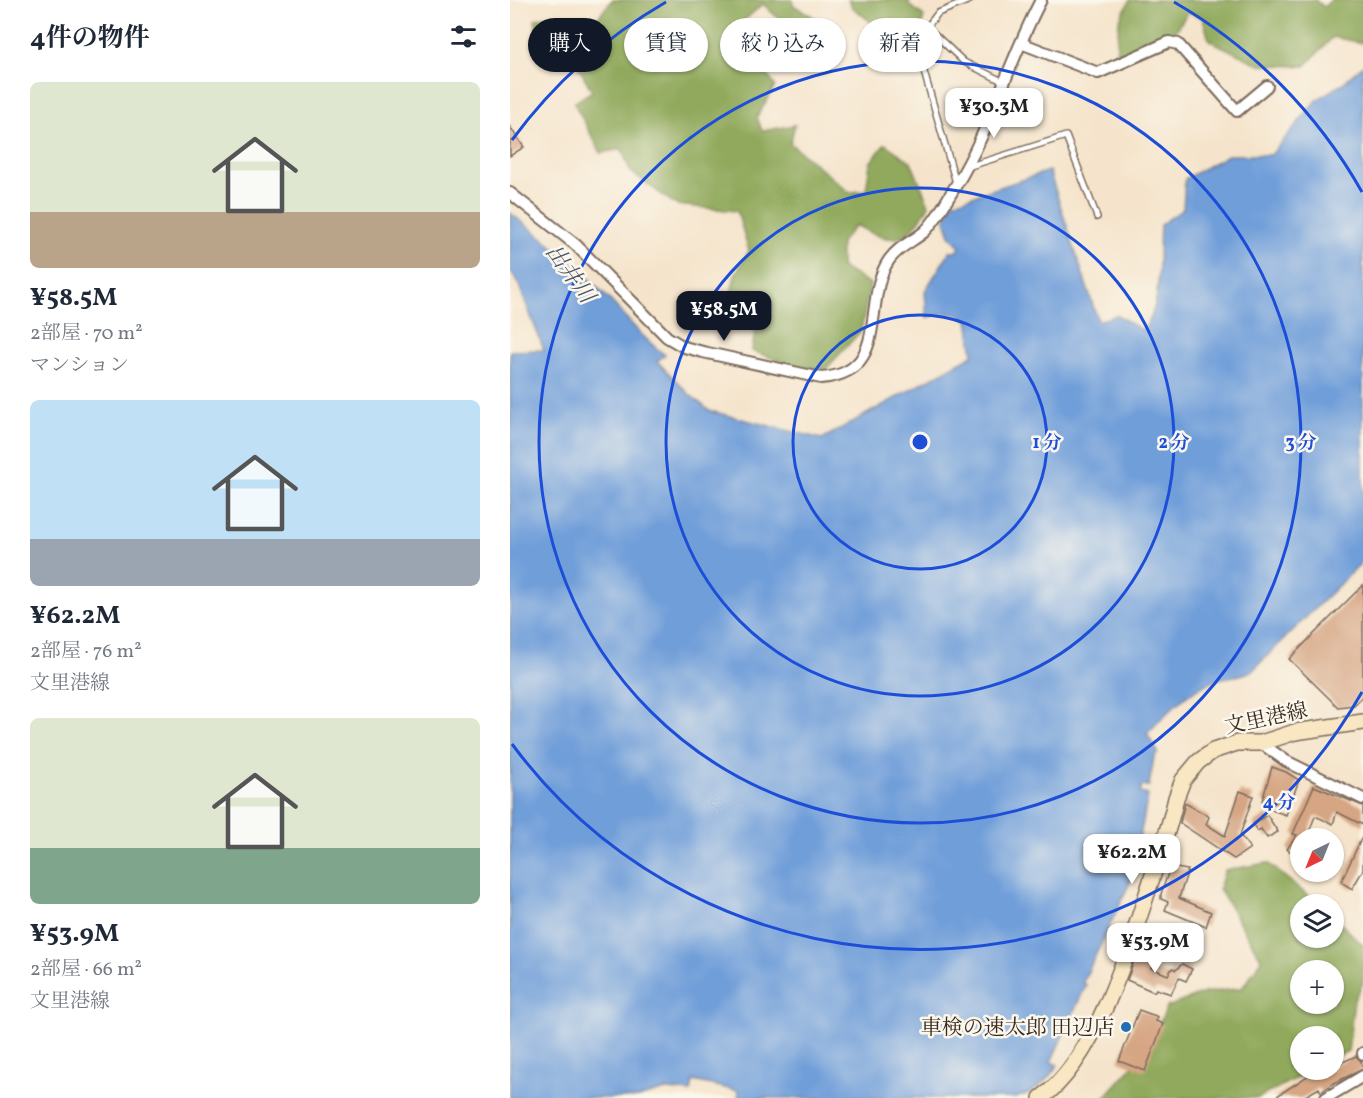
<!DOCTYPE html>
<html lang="ja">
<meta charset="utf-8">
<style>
:root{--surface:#fff;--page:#f6f6f7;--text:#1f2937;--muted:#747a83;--accent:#111827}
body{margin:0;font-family:Vollkorn,"Noto Serif JP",serif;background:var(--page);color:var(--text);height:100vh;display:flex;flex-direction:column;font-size:22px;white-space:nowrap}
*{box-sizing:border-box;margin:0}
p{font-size:20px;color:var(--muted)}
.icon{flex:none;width:33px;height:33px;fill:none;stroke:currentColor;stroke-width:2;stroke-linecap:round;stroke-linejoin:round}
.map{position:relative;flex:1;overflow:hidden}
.details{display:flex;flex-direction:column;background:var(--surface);width:510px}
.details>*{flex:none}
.guide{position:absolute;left:18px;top:18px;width:570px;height:54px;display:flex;gap:12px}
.needle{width:39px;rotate:223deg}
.tools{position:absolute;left:780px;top:828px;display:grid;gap:12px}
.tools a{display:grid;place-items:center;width:54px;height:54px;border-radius:50%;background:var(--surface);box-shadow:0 2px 4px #0004;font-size:30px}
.price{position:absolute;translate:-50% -51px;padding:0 14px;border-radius:12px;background:#fff;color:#222;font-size:20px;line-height:39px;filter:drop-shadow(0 2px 3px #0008)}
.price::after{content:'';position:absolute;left:50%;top:36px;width:18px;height:14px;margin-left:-9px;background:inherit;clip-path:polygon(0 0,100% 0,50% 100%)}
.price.active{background:var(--accent);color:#fff}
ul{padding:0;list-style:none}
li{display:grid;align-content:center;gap:12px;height:318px;padding:0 30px}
li span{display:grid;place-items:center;height:186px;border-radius:9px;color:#555}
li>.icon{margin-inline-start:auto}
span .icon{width:108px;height:108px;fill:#fffc;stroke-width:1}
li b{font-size:26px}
h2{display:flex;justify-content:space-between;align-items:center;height:72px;padding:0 30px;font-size:26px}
.pill{padding:0 21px;border-radius:27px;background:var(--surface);box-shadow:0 2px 4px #0004;font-size:21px;line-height:54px}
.pill.active{background:var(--accent);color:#fff}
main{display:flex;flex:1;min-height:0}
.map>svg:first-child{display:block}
.forest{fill:#90a95b;stroke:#666a3c;stroke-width:1.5;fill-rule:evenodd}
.water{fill:#709ed9;stroke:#56647c;stroke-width:1.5}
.building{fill:#d6a583}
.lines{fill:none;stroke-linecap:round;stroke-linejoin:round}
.lane-casing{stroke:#7c6b5b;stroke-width:8}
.street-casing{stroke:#7c6b5b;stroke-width:14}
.secondary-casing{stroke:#7c6b5b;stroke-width:18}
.lane{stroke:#fff;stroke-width:5}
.street{stroke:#fff;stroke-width:10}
.secondary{stroke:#f9e7c3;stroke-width:15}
.ring{fill:none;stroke:#1d4ed8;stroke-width:3}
.poi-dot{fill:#1f6fb2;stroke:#fbf7ec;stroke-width:2}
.labels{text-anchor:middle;stroke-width:5;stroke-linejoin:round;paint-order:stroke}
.street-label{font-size:21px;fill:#3b2a1e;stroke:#fbf7ec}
.poi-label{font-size:21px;fill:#3b2a1e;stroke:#fbf7ec;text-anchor:end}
.water-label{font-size:22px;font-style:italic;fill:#505869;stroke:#fbf7ec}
.centre{fill:#1d4ed8;stroke:#fbf7ec;stroke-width:3}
.ring-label{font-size:18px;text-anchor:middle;font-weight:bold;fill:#1d4ed8;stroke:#fbf7ec;stroke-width:5;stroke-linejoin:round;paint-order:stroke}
</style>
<main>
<section class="details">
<h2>4件の物件<svg class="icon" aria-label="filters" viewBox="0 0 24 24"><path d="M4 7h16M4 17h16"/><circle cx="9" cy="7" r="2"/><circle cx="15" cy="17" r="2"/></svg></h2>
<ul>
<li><span style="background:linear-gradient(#dfe7d0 70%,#b9a48a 0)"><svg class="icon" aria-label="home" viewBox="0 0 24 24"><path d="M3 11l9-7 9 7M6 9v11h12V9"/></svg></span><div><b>¥58.5M</b><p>2部屋 · 70 m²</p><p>マンション</p></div></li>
<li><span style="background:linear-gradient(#bfe0f5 75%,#9aa5b1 0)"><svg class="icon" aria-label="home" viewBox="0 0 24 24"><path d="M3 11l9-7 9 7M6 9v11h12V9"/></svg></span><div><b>¥62.2M</b><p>2部屋 · 76 m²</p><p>文里港線</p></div></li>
<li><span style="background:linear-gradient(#dfe7d0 70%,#7fa58c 0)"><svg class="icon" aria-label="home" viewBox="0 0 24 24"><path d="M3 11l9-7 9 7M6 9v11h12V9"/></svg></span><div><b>¥53.9M</b><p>2部屋 · 66 m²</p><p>文里港線</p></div></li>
</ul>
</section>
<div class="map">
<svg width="853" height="1098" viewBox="0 0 853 1098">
<rect width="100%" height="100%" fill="#fbf7ec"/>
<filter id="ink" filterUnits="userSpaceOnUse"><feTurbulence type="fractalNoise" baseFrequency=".0167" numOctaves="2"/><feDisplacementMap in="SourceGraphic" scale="12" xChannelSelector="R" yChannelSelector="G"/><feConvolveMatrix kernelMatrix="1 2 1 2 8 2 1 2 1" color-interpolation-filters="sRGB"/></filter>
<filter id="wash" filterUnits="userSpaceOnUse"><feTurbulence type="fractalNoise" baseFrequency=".008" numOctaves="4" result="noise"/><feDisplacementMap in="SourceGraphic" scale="24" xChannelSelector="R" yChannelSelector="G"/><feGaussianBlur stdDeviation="1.35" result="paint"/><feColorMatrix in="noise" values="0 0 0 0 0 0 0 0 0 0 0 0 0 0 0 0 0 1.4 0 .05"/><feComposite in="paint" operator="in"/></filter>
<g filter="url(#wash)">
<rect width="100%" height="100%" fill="#f5e4cb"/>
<path class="forest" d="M102,0H283V5L312,22L269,19L253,4L230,24L242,46L236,67L254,70L265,86L247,117L252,131L285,125L280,143L339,192L356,191L360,163L375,144L401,162L419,205C398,243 384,247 346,225L331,242V267L360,284L351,331L315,370L284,366L242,351L245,332L221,294L225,275L239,251L227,211L166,205L120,171L112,149L91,153L64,103L82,91L65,61L27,41L25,19L36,17L38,36L60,46L78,30Z
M338,0H400L398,4L414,16L407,46L384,32L371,30L342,7Z
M620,0H805L814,7L821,0H853V43L823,37L795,66L750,65L699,40L693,18L678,12L664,34L606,55L609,21Z
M758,863L808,904H790V938H824V917L853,945V983L844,1000L838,1051L824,1058V1036H790V1070H802L748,1098H594L638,1049L657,1007L694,993L732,988L752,960L709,889L715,870ZM790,970H824V1004H790Z"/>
<path class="water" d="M853,65V561L744,669C732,678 717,675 703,681C675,693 657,712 637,734L648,752L644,757L639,786H632L630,793L638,795L622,878L573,982L576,985L541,1062L548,1065C536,1082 525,1093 505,1098H228L229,1091L183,1081L181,1092L156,1090L128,1098H0V351L34,350L8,283L0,270V213C32,236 61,261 89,289C112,311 129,336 155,355L147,361L179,394L200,411L312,439L463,355L458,319C443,312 432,312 417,318L415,291L440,251H448L450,247L440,235L435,221L441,203L539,171L588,321L607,315L632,330C653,314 648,251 650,225L673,209L675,179L718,155H761L808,99L831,85Z"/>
<g id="blocks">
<path class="building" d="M0,127L14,147L0,156Z
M853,585V696L844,705L828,707L779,659Z
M762,767L776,772L789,780L776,815L756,808L757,803L752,801Z
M804,786L853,806V825L827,812L823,824L805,816L797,838H790V859L777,849L787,835L783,834Z
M730,791L743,796L730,835L740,848L724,859L670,823L675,803L697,815L699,817L696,824L715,836Z
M757,815L768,832L757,838L751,829L747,831L743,824Z
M853,835V870L842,889L831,882Z
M660,867L678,870L669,898L701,912L696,927L655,910L658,902L651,899V894Z
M629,948L646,957L641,968L658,975L662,968L666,970L672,964L682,969L676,981L669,978L661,994L646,989L644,992L617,980Z
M629,1010L648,1017L646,1021L653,1024L635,1071L609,1061Z
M846,1056L851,1061L853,1069L824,1083L811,1092L809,1088L792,1098H764L802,1073L824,1070V1066Z"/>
</g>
</g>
<g filter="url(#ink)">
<use href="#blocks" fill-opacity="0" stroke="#7c6b5b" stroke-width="1.5"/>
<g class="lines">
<defs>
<path id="lane" d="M417,27L428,13L460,0
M457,167L556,136L587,217
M446,183L410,58L417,27L454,62L494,82"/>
<path id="street" d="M511,43L588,73L659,42L668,44L727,111L757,86
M0,193L66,245L157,337L174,347L193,352L311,378C382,373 351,301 379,260C389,246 402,242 414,232C427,220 436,201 445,187C481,129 499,60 531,0
M751,743L776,761L853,799
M853,1053V1054
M816,1098L853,1076"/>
<path id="secondary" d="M531,1098C586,1060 621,943 641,881C650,853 660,826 666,798L673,780L688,762L703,751L727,743H751L785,732L853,722"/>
</defs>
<use href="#lane" class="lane-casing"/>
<use href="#street" class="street-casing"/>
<use href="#secondary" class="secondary-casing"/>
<use href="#lane" class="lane"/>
<use href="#street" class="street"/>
<use href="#secondary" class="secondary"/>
</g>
</g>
<g class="ring">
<circle cx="410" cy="442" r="127"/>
<circle cx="410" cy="442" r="254"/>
<circle cx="410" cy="442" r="381"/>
<path d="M852 692A508 508 0 0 1 2 744M2 140A508 508 0 0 1 156 2M664 2A508 508 0 0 1 852 192"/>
</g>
<circle class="poi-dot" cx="616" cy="1027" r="6"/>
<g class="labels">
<g class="street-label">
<text transform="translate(756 718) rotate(-12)" y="7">文里港線</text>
</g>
<g class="poi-label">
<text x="604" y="1034">車検の速太郎 田辺店</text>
</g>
<g class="water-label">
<text transform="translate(61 273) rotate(54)" y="8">出井川</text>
</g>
</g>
<circle cx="410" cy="442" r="9" class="centre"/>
<g class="ring-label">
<text x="537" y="448">1 分</text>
<text x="664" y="448">2 分</text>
<text x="791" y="448">3 分</text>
<text x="769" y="808">4 分</text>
</g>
</svg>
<div class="tools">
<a><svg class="needle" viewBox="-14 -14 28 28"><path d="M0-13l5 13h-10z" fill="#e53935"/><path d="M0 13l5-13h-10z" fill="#747a83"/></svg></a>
<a><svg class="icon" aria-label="layers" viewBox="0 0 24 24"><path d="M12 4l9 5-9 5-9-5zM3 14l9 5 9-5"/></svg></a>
<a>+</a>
<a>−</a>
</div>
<b class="price" style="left:484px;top:139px">¥30.3M</b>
<b class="price active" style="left:214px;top:342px">¥58.5M</b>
<b class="price" style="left:622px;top:885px">¥62.2M</b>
<b class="price" style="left:645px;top:974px">¥53.9M</b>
<div class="guide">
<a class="pill active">購入</a>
<a class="pill">賃貸</a>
<a class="pill">絞り込み</a>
<a class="pill">新着</a>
</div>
</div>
</main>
